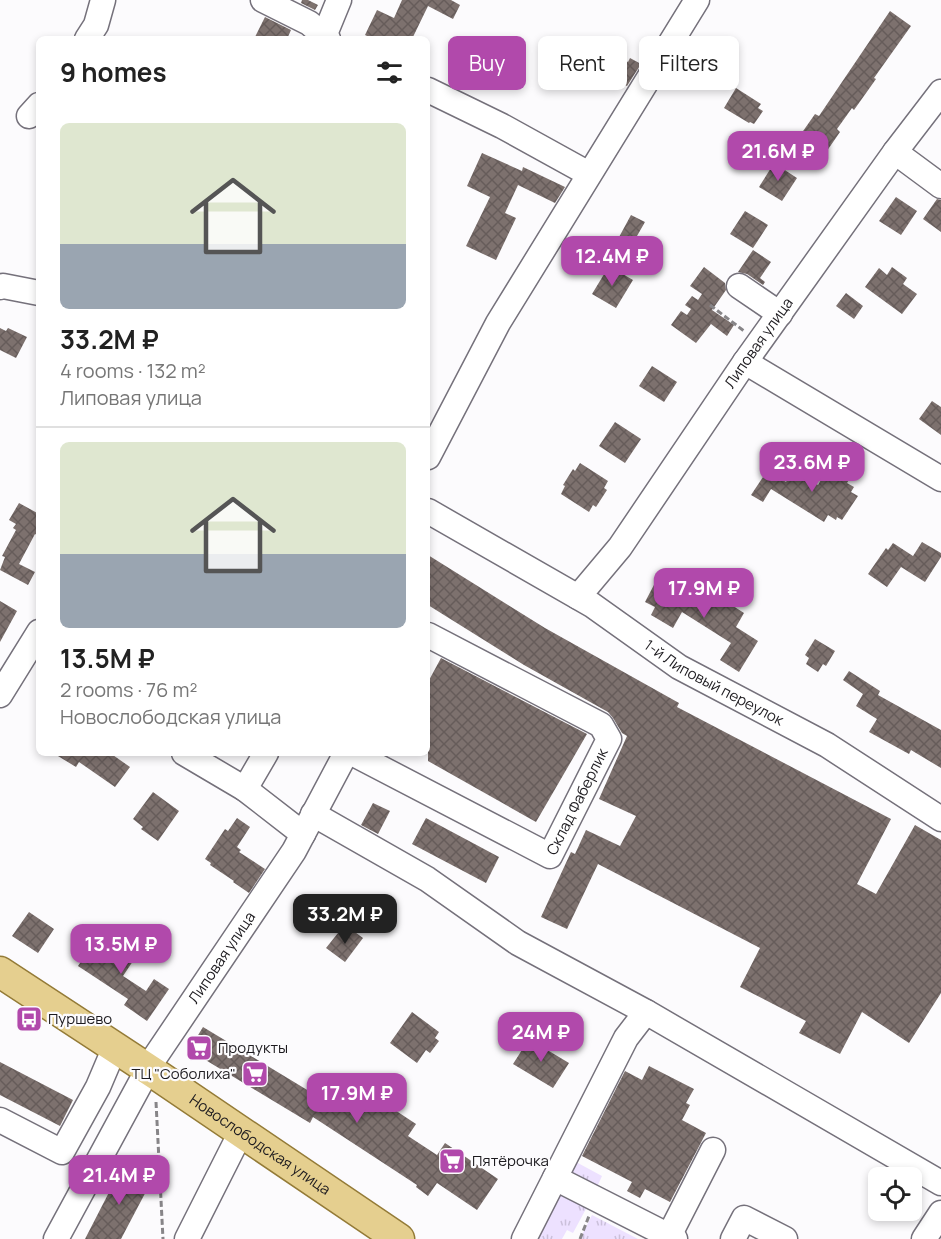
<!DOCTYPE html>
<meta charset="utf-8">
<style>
:root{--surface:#fff;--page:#f6f6f6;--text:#222;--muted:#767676;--line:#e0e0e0;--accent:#b149ab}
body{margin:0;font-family:Manrope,sans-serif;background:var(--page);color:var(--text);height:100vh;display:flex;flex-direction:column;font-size:22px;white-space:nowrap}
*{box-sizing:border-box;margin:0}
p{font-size:20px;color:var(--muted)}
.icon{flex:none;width:33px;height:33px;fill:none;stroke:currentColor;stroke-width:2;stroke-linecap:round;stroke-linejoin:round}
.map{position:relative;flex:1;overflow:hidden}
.panel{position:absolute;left:36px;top:36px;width:394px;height:720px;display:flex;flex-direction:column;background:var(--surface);border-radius:9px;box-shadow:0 3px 9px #0003}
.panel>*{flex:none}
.banner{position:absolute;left:448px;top:36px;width:402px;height:54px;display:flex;gap:12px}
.controls{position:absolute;left:868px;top:1167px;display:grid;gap:12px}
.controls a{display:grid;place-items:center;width:54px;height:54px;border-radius:9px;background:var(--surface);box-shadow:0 3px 9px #0003;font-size:30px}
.price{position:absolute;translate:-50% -51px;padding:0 14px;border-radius:12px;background:var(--accent);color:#fff;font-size:20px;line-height:39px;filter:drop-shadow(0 2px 3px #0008)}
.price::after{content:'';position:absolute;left:50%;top:36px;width:18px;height:14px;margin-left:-9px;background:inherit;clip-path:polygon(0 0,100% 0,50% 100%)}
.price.active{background:#222;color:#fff}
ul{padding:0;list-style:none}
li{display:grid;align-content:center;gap:12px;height:318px;padding:0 24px}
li+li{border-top:2px solid var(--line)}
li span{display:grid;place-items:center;height:186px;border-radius:9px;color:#555}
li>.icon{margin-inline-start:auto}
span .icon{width:108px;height:108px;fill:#fffc;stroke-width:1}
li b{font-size:26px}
h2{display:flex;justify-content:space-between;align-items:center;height:72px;padding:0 24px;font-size:26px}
.pill{padding:0 21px;border-radius:9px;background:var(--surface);box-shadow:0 3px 9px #0003;font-size:21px;line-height:54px}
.pill.active{background:var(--accent);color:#fff}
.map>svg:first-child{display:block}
.grass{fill:url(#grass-tufts)}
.building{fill:url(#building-cross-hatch)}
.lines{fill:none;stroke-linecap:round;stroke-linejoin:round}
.minor-casing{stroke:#75717b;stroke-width:27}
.major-casing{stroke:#947b37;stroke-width:33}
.path{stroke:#878588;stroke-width:3;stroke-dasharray:6 3;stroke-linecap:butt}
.minor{stroke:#fff;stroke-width:24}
.major{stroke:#e5cf8f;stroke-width:30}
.labels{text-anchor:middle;stroke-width:4.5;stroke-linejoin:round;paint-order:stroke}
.street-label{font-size:15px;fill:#1d1b1f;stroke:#fcfbfd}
.poi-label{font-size:15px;fill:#1d1b1f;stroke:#fcfbfd;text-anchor:start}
</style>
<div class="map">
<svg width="941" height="1239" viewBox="0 0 941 1239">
<defs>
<pattern id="grass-tufts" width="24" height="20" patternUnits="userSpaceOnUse" patternTransform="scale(1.5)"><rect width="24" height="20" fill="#ede1ff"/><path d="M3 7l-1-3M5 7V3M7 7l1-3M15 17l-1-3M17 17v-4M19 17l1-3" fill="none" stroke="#cbc0da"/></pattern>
<pattern id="building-cross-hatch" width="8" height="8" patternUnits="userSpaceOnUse" patternTransform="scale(1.5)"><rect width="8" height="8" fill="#7d716e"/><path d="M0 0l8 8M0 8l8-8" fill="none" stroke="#665c5a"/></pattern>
</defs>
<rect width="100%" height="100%" fill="#fcfbfd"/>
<path class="grass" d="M576,1162L602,1176L597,1187L570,1173Z
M556,1192L587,1207L573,1233L567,1230L562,1239H528Z
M592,1215L638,1239H580Z"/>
<path class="building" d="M302,0H308L318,5L315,10L301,3Z
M402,0H451L460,5L453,19L428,6L412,39H373L365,35L377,10L394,18Z
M890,11L911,26L874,78L876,79L854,110L852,108L837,129L840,132L822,158L818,155L815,159L794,144L815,114L819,116Z
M265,17L291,30L287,39H254Z
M621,58L628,62L630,58L641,64L627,86L616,80L620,74L613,71Z
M736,88L761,104L758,108L763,111L754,124L750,122L749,123L724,108Z
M482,153L522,171L523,167L565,187L555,203L518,185L505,213L516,218L496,260L466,246L490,197L467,186Z
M774,163L797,178L782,201L759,187Z
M896,197L917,211L901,235L879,221Z
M937,199L941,200V232L923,219Z
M745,211L768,225L753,248L730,234Z
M631,215L645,222L625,257L612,250Z
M753,250L771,262L760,278L765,282L763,285L747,274L738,272Z
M609,266L633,280L616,308L592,294Z
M704,267L725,283L726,290L712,310L734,325L727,336L711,324L696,343L671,325L681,311L687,315L691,309L685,305L692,296L698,300L702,294L690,286Z
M892,267L907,278L903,284L917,294L902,314L865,287L879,268L887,275Z
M846,293L863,306L854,319L836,306Z
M0,328L6,331L8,328L27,337L16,358L0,350Z
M652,366L677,382L664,402L639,386Z
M932,401L941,407V435L919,419Z
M615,422L641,439L625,463L599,446Z
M580,463L608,481L604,488L607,490L596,507L593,505L589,512L561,494L565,486L563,485L573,469L575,471Z
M830,465L850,478L847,483L854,487L851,492L858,496L842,520L837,517L836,520L828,515L824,522L771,489L763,502L751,495L767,471L786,482L794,470L818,485Z
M19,503L39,514V536L35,534L19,564L35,572L28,585L0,570L5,557L2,556L16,530L13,528L16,524L9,520Z
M922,542L941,553V557L925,582L901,567L887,587L868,574L886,548L888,550L893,543L913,556Z
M428,555L545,628L679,703L677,707L891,819L857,884L876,894L915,825L941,840V993L909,1043L862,1012L840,1054L799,1033L806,1021L740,987L760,948L598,864L567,929L541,917L571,852L575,854L586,830L620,846L636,816L599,799L627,736L622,733L613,718L608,712L524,665L428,605Z
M656,581L672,590L676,584L710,604L716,595L744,613L736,627L758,641L739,672L720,660L731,643L682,612L673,628L651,615L655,607L645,602Z
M0,601L17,611L0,642Z
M815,639L835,651L826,666L823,664L818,672L806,664L809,658L805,655Z
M441,658L587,734L536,822L428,761V682Z
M849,671L880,691L878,695L941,730V768L911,750L909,754L869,732L877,719L856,706L863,694L843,680Z
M53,753H110L130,767L115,787L79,762L76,767Z
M153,792L179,811L158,841L141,829L143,827L133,819Z
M373,803L390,811L378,834L361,825Z
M237,818L250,827L237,847L241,850L239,852L265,869L249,893L233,882L234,881L210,865L211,863L205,859L225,829L228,831Z
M426,818L499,857L486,883L412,844Z
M29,912L54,929L38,953L12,936Z
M352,930L363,938L345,962L326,948L338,933L346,938Z
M102,931L137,955L123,976L146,991L154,979L169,989L147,1021L124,1005L128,999L78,966Z
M412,1012L439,1032L435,1038L439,1041L430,1053L426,1050L417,1063L390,1043Z
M203,1027L332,1105L341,1092L346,1095L354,1083L416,1124L408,1136L437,1155L445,1143L498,1179L477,1210L437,1183L428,1196L416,1187L417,1185L313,1117L310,1123L189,1050Z
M529,1039L569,1063L553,1088L513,1064Z
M0,1062L73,1100L60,1126L0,1095Z
M649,1066L694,1089L686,1103L690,1105L682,1120L706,1133L670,1202L645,1189L640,1198L627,1191L632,1182L582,1156L625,1071L642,1080Z
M122,1167L151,1182L121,1239H85Z"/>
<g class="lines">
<defs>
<g id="minor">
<path d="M263,0L309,23L328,39"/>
<path d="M87,39L96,25L103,0"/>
<path d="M323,39L339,0"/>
<path d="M428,90L502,126L589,174"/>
<path d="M29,116L39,105"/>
<path d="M895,152L941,186"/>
<path d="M739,286L780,314"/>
<path d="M0,287L3,286L39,293"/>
<path d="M745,362L941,479"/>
<path d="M428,457L498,323L697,0"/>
<path id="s1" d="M428,511L592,605L679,667L827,745L941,819"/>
<path id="s2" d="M578,597L620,547L745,362L895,152L941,92"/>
<path d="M0,695L39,632"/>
<path d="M184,753L245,789L303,834"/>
<path id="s3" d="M352,753L550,856L609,739L601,725L428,635"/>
<path d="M245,789L266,753"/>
<path d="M313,814L427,879L518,943L646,1012L941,1183"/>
<path d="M0,1120L62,1152L98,1087L115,1047"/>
<path d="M555,1178L675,1239"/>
<path d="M669,1236L713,1150"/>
<path id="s4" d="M56,1239L153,1060L294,851L346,753"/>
<path d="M187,1239L241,1132"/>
<path d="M524,1239L626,1038L646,1012"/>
<path d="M733,1239L744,1218L785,1239"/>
<path d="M924,1239L941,1213"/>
</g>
<g id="major">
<path id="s5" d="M0,972L160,1077L399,1239"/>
</g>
</defs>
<use href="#minor" class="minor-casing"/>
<use href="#major" class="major-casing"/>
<path class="path" d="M710,305L744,331
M156,1102L163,1239
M580,1239L589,1216"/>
<use href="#minor" class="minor"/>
<use href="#major" class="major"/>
</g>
<defs>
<symbol id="bus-square" viewBox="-11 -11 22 22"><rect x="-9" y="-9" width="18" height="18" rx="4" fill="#b149ab" stroke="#fcfbfd"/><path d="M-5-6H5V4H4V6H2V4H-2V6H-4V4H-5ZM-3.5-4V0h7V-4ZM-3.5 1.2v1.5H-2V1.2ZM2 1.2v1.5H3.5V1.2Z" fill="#fff"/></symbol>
<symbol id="supermarket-square" viewBox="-11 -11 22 22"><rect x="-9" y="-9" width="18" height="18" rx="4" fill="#b149ab" stroke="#fcfbfd"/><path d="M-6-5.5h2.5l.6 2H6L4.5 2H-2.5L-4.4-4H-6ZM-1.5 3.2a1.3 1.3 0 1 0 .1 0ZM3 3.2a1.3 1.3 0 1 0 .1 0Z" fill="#fff"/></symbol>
</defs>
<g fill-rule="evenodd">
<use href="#bus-square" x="14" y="1004" width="30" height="30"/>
<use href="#supermarket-square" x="184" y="1033" width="30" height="30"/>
<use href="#supermarket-square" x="240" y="1059" width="30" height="30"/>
<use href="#supermarket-square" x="437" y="1146" width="30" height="30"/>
</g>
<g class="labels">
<g class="street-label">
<text dy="5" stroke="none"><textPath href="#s2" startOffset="312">Липовая улица</textPath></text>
<text dy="5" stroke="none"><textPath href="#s1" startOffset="334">1-й Липовый переулок</textPath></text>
<text dy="5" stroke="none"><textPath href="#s3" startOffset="284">Склад Фаберлик</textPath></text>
<text dy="5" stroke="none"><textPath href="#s4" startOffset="327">Липовая улица</textPath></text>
<text dy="5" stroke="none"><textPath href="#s5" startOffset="312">Новослободская улица</textPath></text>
</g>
<g class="poi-label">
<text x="48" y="1024">Пуршево</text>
<text x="218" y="1053">Продукты</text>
<text x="236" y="1079" text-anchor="end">ТЦ "Соболиха"</text>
<text x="472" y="1166">Пятёрочка</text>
</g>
</g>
</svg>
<div class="controls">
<a><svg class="icon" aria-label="locate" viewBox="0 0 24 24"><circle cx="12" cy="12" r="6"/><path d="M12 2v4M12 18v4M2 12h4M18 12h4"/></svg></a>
</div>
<b class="price" style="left:778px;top:182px">21.6M ₽</b>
<b class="price" style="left:612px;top:287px">12.4M ₽</b>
<b class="price" style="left:812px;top:493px">23.6M ₽</b>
<b class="price" style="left:704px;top:619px">17.9M ₽</b>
<b class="price active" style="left:345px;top:945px">33.2M ₽</b>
<b class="price" style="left:121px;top:975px">13.5M ₽</b>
<b class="price" style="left:541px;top:1063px">24M ₽</b>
<b class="price" style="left:357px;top:1124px">17.9M ₽</b>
<b class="price" style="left:119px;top:1206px">21.4M ₽</b>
<div class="banner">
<a class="pill active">Buy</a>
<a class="pill">Rent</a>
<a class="pill">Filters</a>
</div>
<section class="panel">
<h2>9 homes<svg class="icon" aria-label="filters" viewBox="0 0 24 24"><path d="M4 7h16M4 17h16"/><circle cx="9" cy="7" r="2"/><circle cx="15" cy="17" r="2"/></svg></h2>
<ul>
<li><span style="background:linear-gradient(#dfe7d0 65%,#9aa5b1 0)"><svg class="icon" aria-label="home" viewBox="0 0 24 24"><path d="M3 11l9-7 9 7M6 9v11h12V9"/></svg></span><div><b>33.2M ₽</b><p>4 rooms · 132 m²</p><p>Липовая улица</p></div></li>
<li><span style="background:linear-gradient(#dfe7d0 60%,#9aa5b1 0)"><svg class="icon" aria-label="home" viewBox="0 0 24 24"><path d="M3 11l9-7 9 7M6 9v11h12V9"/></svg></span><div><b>13.5M ₽</b><p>2 rooms · 76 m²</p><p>Новослободская улица</p></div></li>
</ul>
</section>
</div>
